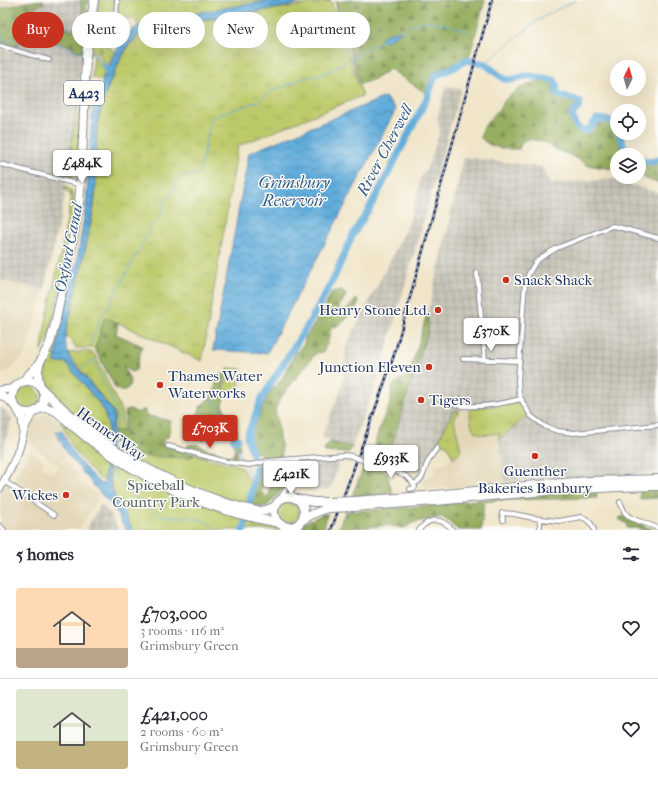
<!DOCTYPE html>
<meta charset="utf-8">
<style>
:root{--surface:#fff;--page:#f2f2f3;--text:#2b2b33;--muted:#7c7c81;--line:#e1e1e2;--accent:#c8321e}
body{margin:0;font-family:"IM FELL French Canon",serif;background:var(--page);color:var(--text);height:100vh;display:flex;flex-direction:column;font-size:15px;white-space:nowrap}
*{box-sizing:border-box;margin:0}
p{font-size:13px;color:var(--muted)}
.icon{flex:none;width:22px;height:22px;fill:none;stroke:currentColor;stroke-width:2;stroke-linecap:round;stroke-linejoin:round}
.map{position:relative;height:530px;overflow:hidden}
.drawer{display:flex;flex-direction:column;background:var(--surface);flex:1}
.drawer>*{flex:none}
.top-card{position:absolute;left:12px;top:12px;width:400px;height:36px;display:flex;gap:8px}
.needle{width:26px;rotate:5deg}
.tools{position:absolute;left:610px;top:60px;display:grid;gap:8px}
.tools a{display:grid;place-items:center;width:36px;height:36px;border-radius:50%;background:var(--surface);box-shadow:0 4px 16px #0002;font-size:20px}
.price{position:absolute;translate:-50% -34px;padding:0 9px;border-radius:4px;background:#fff;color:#222;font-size:13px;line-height:26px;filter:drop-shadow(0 1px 2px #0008)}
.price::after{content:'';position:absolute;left:50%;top:24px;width:12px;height:9px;margin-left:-6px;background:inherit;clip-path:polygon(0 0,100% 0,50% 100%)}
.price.active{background:var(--accent);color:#fff}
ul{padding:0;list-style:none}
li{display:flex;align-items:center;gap:12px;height:100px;padding:0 16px}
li+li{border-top:1px solid var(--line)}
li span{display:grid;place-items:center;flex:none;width:112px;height:80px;border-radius:4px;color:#555}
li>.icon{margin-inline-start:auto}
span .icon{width:48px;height:48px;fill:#fffc;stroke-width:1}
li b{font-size:17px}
h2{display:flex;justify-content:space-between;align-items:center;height:48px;padding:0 16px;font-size:17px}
.pill{padding:0 14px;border-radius:18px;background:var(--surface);box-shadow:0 4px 16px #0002;font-size:14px;line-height:36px}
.pill.active{background:var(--accent);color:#fff}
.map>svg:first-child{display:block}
.built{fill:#e3d7b8}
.industrial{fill:url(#industrial-grid)}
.grass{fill:url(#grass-tufts);stroke:#6c7c64}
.forest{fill:url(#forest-firs);stroke:#586e5e}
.park{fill:#bdca6b;stroke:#6c7c64}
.water{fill:url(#water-waves);stroke:#3e6e9c}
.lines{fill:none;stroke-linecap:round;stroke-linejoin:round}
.stream{stroke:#61acda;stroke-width:1}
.canal{stroke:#61acda;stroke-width:4}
.river{stroke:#61acda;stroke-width:7}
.street-casing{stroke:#868a94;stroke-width:6}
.primary-casing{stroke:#868a94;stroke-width:9}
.highway-casing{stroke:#868a94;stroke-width:10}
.street{stroke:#fff;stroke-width:4}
.primary{stroke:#fff;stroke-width:7}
.highway{stroke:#fff;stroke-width:8}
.rail-casing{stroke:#1b2f5e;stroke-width:2.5}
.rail{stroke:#fdfcf7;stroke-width:1;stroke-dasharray:3;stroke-linecap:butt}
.street-bridge-casing{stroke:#868a94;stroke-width:6;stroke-linecap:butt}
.highway-bridge-casing{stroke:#868a94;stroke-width:10;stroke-linecap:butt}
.street-bridge{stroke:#fff;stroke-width:4}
.highway-bridge{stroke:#fff;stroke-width:8}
.poi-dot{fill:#c8321e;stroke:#fdfcf7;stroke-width:1.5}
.labels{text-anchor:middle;stroke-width:3;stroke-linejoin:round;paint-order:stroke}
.shield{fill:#fdfcf7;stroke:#5f6c8c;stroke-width:1}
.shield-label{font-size:14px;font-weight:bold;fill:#1b2f5e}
.poi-label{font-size:15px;fill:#1b2f5e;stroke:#fdfcf7;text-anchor:start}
.street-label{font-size:15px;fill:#1b2f5e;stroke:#fdfcf7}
.park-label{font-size:15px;fill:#4c5e62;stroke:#fdfcf7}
.water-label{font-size:16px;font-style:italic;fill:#345b89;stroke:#fdfcf7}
</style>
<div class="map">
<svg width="658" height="530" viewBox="0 0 658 530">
<defs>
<pattern id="industrial-grid" width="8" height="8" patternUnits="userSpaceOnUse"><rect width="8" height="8" fill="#c8c4b8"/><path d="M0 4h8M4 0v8" fill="none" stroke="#aba9a1"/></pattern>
<pattern id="grass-tufts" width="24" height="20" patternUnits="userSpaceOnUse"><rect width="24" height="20" fill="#bdca6b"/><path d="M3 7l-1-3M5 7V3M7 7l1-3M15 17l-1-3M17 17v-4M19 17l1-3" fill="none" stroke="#a2ae5f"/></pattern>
<pattern id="forest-firs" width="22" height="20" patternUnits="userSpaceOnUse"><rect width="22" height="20" fill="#96ae5f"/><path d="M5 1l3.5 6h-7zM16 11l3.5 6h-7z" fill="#7a8e52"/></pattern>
<pattern id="water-waves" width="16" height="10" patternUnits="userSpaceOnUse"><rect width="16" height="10" fill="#61acda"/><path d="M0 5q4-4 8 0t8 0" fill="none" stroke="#4f8cb4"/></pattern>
</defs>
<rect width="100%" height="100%" fill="#fdfcf7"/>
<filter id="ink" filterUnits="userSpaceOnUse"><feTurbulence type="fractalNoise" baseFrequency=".025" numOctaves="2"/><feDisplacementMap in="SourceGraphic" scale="8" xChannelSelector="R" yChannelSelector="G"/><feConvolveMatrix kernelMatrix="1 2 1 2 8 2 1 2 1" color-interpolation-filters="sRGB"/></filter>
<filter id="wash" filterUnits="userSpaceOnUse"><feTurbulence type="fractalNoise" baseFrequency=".012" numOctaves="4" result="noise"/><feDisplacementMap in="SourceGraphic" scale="16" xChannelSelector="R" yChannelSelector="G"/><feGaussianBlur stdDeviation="0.9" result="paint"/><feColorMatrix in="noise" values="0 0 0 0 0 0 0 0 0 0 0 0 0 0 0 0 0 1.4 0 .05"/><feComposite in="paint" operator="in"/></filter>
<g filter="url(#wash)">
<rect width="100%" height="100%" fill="#f0e5c9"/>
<path class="built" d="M0,0H35L0,9Z
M0,280L44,290L26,354L10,370L0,374Z
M470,409L471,420L472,427L481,435L499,433L504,482L426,490L423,479L433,475L435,467L446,463L461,451L454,420L459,410Z
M48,413L57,418L64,429L57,432L63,451L66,456L61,461L63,463L65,460L72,466L71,468L79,474L76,479L100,496L78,530H72L61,522L71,530H0V487L4,481L10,485L31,449L35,454L44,461L42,466L50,473L56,472L57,469L59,466L58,464L57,465L34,447L28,441L29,431L32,424L43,415Z"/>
<path class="industrial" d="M35,0H89L86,12L80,76L65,196L44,290L0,280V49L15,52L28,2Z
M446,86L461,89L380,372L352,447L328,441L322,436L340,392L343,378L346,346L397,247L410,219L419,186L421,176L426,170L430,161L440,130L437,119Z
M464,157L542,167L550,184L573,182L620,179L627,184L658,193V473L504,482L499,439L528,415L520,402L453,411L437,444L421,471L385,460L425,325Z
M0,405L12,418L0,462Z
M307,462H339L331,489L318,490L299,485L301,472Z
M101,504L110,514L119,530H86Z"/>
<path class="grass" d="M100,0H114L111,27L104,41L108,44L106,47L107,46L115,51L107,67L98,55L102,48L101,47L97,54L94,52L90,53L93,30Z
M119,0H269V1L223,8L153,22L139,26L135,20L118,16Z
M331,1L359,86L362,93V96L238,146L202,361L105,317L95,349L91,348H75L71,339L66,338V332L82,267L94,209L96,184V148L99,117L107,90L121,59L130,44L141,35L153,31L178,25L216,18Z
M94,56L98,60L104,72L102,81L92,77Z
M91,85L98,91L91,113L89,111Z
M78,97C78,111 81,157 75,167C73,169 71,172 69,174L75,170L78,164L77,171L76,174L74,175L71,179L67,180L66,179L67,176Z
M64,187H67C72,191 73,195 74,201H75L68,254L49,336L42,351V349C44,326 50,303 55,280C61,252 67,224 71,196Z
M55,336L59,338L55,362L61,363L65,362L99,403L104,412L108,426L107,438C84,424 63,405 45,385L46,370Z
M86,351L91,352L95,355L120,408L122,414L123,432H112L115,415L113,411L71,358L68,353Z
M228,368L242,369V372L240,373H235V378C241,380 240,384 239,390L223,392L230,373L226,372Z
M16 398a12 12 0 1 1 24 0a12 12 0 1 1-24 0Z
M520,402L528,415L499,439V433C493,434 485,435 480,434C470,432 470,417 470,409Z
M459,410L454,420L461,451L453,458L447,445L437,444L453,411Z
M61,419L71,430L106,457L104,480L103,481C94,474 77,456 72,446C67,437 66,429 60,421Z
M277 512a11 11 0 1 1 22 0a11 11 0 1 1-22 0Z"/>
<path class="forest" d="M43,0V3C39,7 32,7 26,9L17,47L0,43V9L28,2Z
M80,0H90L86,7L88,11L87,15L84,16Z
M352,0H485L469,57L432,73L426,93L390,69L375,79L360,84L335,2Z
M84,20L86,24L83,52C78,52 76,49 72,47C69,45 66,45 63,44C52,40 40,39 29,35V30L36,27L43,29L47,28L52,29L58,33L67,28L71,31L80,24H82Z
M543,81L553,83L554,97C557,98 572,99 574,100C576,102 577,104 577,106L570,111C570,118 577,135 586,132C591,130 594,125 598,121C604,120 611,123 616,127C617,138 620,147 628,155H617V167L613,169L586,165L585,163L566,153H563L550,146L543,141L527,139L522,142L519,149C504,149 491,149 480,137C484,124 490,119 499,109C502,106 503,102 506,99C516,90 529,82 543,81Z
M639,162L647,163L658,162V183L646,179L639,175Z
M342,290L346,295L339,307V312C346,311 352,304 356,299L359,302C354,314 346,320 335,327L332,325L327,344L325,347L324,352L316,353L299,374L280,399L275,410L278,426L279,438L281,444L282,459H268L262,458L259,452H255L249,437L270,391L277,385L283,377L296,352L304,344L306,336L314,325L321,310L325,306L332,292Z
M426,316L428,318V323L429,324L428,327L429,328L411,383L388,457L392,464L391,466L381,465L378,463L368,460V459L375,446L376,439L383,419L390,404L392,387L395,383L408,376L420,339Z
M105,317L118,323L116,334L142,346L136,370L131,372L123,366L130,380V386L125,390L121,391L116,389L95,349Z
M221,374L227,375L221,392L224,396L223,405L224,409L237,431L240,449L236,451L238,455L235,457V460L197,452L189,449L187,446L188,445L197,444L209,450H213L222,454L229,456L232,455L235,450L229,431L213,418L208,419L206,424C211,430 209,435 204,441L192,436L190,433C190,430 191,426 192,423C194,416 199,416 200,407C205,402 212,397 215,389C216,387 215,385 216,383C216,380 219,377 221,374Z
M130,409L138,413L141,410H145V415L171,421L168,437L163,440V446L207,457L208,463L138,459L135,452L122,448L112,440L113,431H124L126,410Z
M329,442H330L352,447L349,452C341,452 330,454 324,451Z
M286,462L290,463C292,465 293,465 293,468C293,476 273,503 266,506C261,508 255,506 250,504L257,471V467L258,465H263V468L265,472L261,491L266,497L270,493V488L274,482L280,476V471L277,468L268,467L267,464Z
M365,464L386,472L393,494L352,496Z
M640,488H658V498L640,499Z
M596,490L597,498L502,500L484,502L481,530H458L449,522L442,517L415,522L404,528L388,525L347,529V530H338L345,512L413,507L504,497Z
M323,514H328L323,530H302L304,523Z
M624,516L631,521L655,530H641L640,528H627V523L623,522V520H619V518Z"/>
<path class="park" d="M195,455L240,466L251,482L243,519L273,526L280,530H133C123,508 109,494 110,469L135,456L185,458L190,457Z"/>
<path class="water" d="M274,0H330L306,1L290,6L216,17L151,30L140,34L129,44L120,59L104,96L99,114L96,134V185L93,209L81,268L66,332L65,340L67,351L70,359L111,409L114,415V418L111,431L109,469L110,483L114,497L126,516L132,530H126L115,510L67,454L56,432L62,430C69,451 84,469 101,484H103L105,482L108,426L104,412L99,403L65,362H62L60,364L55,362L63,313L76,266L86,206L92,116L104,77L119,45L125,36L132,30L139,26L148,23L223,8Z
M395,31H402L386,41H383L381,39L383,36L389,34Z
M385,97L396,109L267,353L213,350L249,153Z"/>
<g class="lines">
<path class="stream" d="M402,31C407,28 413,24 419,22C429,18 458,28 469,31
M0,32L5,40L8,41L13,40L18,34H21L33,38L44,40L82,53
M89,54L96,56L103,63
M351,59L354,58L362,52L383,41
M485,64L497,53L534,23L556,10L576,0
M91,345L94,335L102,314L109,306L150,229C154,225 158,220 161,214C162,211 162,208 163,205C165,199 172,194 174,189C175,186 175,181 178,177C182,172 193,178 199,174L211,119L223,113L259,101L270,92L305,78L321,75L348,61
M81,369L93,360L116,409L118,414V418L114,434L113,444
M212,399L226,417L237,447L243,461
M113,461C112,480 125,491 140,501C143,502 146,504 149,506C153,509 155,514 161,516C177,517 206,515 216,530
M246,467L253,483"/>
<path class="canal" d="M103,63L108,73"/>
<path class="river" d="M619,133L624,146L629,155
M639,160L650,162L658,160
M234,440L238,439
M252,453L247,436L262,398L309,323L334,278L352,236L369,209L388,174L428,96L435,76L455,67L466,60L485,64L504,79L511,80L525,76H530L554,80L557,85L556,89L558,95C567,98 571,97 580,102L579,107L572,114C574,124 575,128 585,131L589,129L597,119L612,121L617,126
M243,530L246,522L256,468"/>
</g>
</g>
<g filter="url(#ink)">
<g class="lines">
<defs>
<path id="street" d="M108,41C115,28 117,14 117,0
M0,46L49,60
M0,164L81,185
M658,238L618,227L612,226L557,248L550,252L539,259L535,263L529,273L525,284L524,296L518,381L519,393L523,403L531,416L546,427L558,431L574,433L658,425
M477,273L485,360
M463,359L520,361
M450,403C469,410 501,404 521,399
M168,446L227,462L242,464L249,465L269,461L344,455
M381,467C393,472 410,473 415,487L414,488L410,489
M290,480V489L294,498
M4,481L54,515
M414,484C425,479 423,471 428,462C430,457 434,452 437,448
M620,502L625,513L631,518L658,528
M278,503C284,490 298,474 297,459
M503,520L502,513L514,514L533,518L559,521L581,517C588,519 592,523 594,530
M0,526L4,530
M419,530C430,516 442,518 453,530
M540,530V519"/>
<path id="primary" d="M0,390L11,389L17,385
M0,395L10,401L15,407
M16,408L22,418L23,429
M0,488C7,477 12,466 17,454C23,439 23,422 36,411
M284,525L288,530
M296,530L299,523"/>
<path id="highway" d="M12 397a16 16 0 1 1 32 0a16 16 0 1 1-32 0Z
M22,382L39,364
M40,385L38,377V370L39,364L50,343L55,324L73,239L79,203L82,165L86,56L94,0
M43,390C62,408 82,426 103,441C140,467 181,487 223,502C233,505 251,511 261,511C267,510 271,508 276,506
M39,409L47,408L54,410C62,415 68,422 75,428C83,435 92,442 101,448C142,477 187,499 235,513C249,517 265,520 279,523
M274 512a15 15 0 1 1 30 0a15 15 0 1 1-30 0Z
M297,499L314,502H329
M354,501L425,496L536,485L590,481L658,479
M353,507L436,501L546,491L618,487L658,486
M301,521C310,515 318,511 329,508"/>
</defs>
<use href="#street" class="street-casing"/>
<use href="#primary" class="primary-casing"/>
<use href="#highway" class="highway-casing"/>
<use href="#street" class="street"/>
<use href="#primary" class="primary"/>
<use href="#highway" class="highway"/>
<defs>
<path id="rail" d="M331,530C353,471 375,412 395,352L492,0"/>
</defs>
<use href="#rail" class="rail-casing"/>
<use href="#rail" class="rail"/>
<defs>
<path id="street-bridge" d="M344,455L351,456L381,467"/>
<path id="highway-bridge" d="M329,502L354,501
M329,508L353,507"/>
</defs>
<use href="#street-bridge" class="street-bridge-casing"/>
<use href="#highway-bridge" class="highway-bridge-casing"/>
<use href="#street-bridge" class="street-bridge"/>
<use href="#highway-bridge" class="highway-bridge"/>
</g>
</g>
<g class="poi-dot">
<circle cx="506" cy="280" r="4"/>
<circle cx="438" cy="310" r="4"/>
<circle cx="429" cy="367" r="4"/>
<circle cx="160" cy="385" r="4"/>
<circle cx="421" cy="400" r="4"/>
<circle cx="535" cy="456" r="4"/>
<circle cx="66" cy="495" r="4"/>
</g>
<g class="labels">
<rect class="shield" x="64" y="81" width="40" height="24" rx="3"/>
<g class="shield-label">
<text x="84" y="98">A423</text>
</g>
<g class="poi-label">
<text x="514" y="285">Snack Shack</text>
<text x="430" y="315" text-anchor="end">Henry Stone Ltd.</text>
<text x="421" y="372" text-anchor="end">Junction Eleven</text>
<text x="168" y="381">Thames Water<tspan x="168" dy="17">Waterworks</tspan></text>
<text x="429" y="405">Tigers</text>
<text x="535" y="476" text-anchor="middle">Guenther<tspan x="535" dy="17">Bakeries Banbury</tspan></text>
<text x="58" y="500" text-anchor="end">Wickes</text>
</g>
<g class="street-label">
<text transform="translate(111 434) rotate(36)" y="5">Hennef Way</text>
</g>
<g class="park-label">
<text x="156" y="490">Spiceball<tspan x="156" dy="17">Country Park</tspan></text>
</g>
<g class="water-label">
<text transform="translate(384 150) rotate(-62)" y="6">River Cherwell</text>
<text x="294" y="188">Grimsbury<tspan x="294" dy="18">Reservoir</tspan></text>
<text transform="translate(68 248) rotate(-79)" y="6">Oxford Canal</text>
</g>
</g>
</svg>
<div class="tools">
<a><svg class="needle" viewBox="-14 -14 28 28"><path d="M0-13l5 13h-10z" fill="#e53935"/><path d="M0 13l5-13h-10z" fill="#7c7c81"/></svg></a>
<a><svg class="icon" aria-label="locate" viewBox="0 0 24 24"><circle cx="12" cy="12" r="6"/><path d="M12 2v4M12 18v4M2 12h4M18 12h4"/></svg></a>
<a><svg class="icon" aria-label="layers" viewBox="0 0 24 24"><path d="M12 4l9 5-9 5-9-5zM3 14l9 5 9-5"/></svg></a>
</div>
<b class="price" style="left:82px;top:184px">£484K</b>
<b class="price" style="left:491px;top:352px">£370K</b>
<b class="price active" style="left:210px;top:449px">£703K</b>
<b class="price" style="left:391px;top:479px">£933K</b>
<b class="price" style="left:291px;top:495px">£421K</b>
<div class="top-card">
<a class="pill active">Buy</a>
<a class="pill">Rent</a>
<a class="pill">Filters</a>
<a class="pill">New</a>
<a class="pill">Apartment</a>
</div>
</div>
<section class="drawer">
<h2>5 homes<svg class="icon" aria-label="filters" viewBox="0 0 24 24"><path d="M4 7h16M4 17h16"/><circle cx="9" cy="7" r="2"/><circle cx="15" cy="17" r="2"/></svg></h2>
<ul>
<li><span style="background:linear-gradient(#ffd9b3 75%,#b9a48a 0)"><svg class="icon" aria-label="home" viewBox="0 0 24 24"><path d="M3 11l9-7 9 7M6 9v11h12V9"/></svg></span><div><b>£703,000</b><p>3 rooms · 116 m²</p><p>Grimsbury Green</p></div><svg class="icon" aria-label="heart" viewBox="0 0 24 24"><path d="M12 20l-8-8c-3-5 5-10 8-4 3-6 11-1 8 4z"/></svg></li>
<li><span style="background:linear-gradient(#dfe7d0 65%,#c2b280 0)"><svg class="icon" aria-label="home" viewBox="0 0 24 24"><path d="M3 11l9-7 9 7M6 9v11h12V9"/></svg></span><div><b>£421,000</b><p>2 rooms · 60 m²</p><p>Grimsbury Green</p></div><svg class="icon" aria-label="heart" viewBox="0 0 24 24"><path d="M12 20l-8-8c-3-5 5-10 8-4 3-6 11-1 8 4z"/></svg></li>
</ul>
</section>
